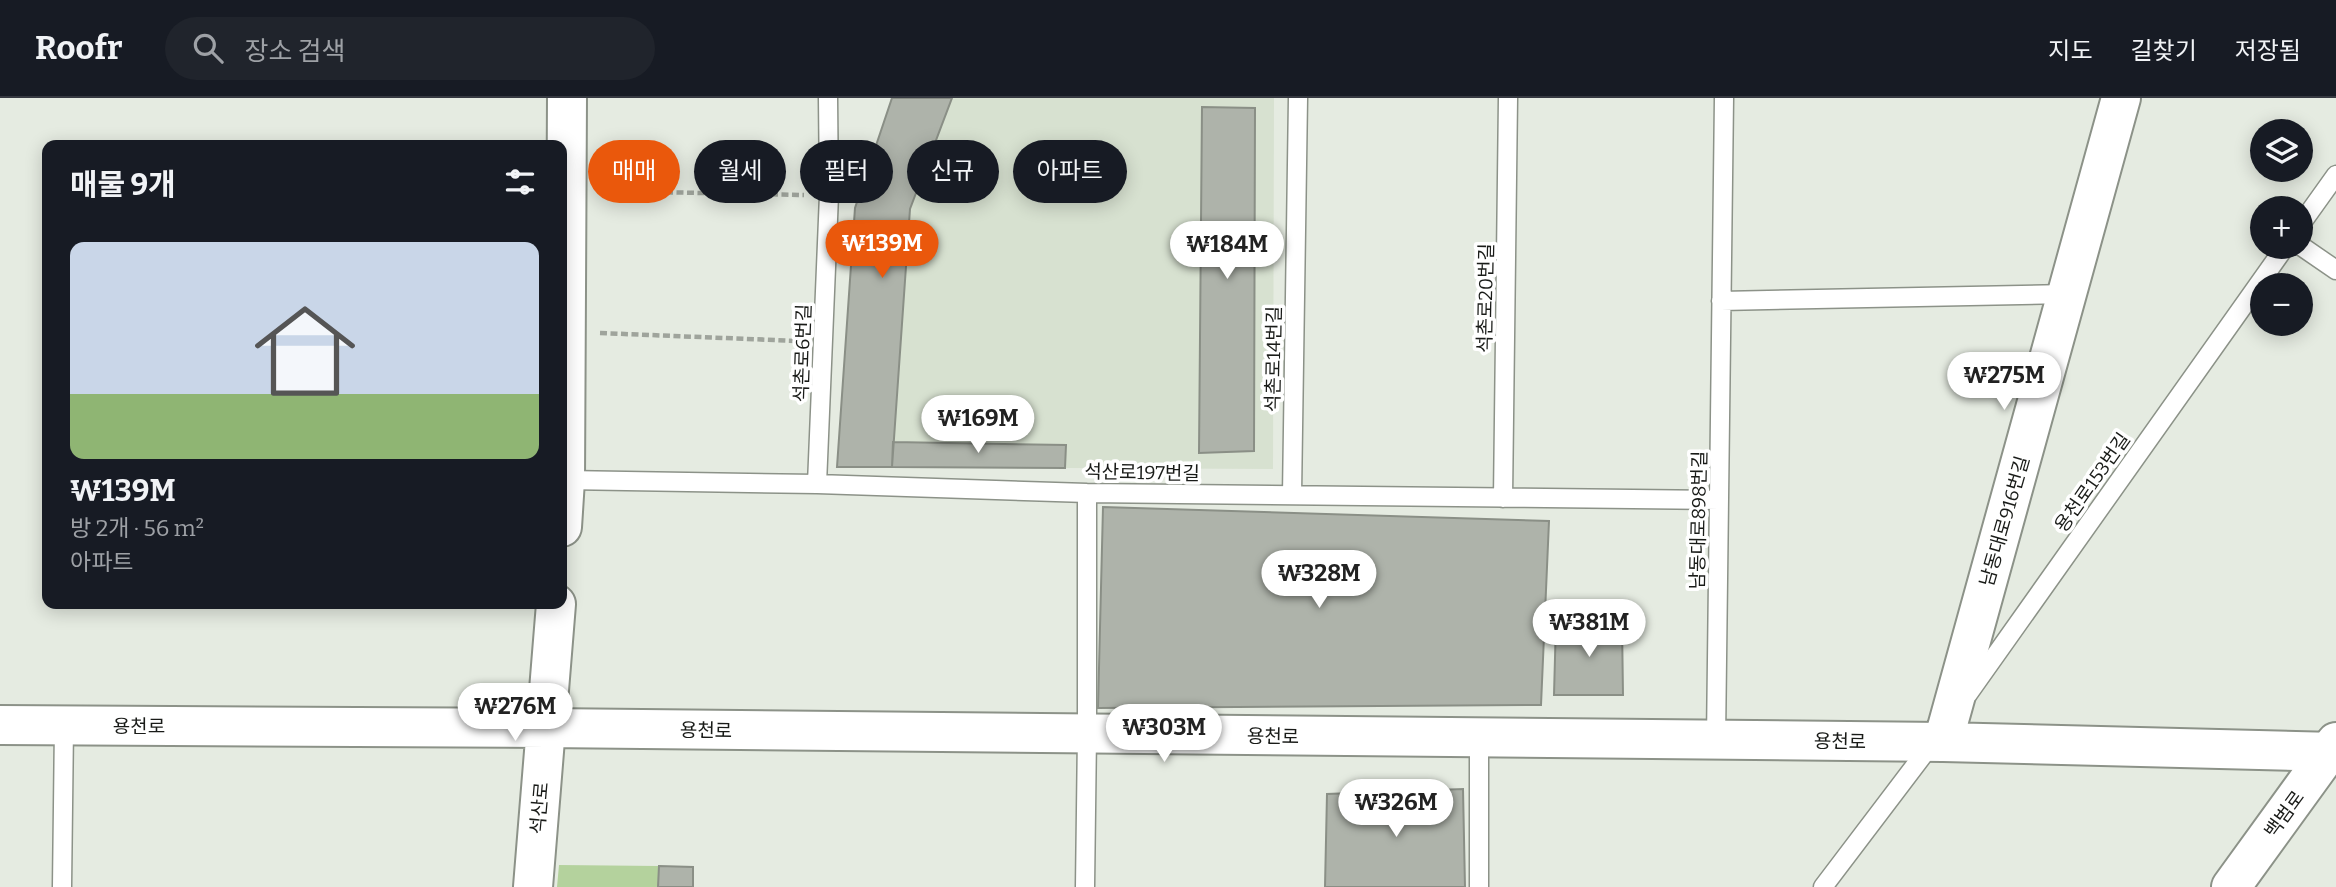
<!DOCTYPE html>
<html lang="ko">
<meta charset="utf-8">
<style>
:root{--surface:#171b24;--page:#20242c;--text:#f1f3f6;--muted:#9ea1a6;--line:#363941;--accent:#ea580c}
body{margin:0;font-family:Bitter,"Noto Sans KR",serif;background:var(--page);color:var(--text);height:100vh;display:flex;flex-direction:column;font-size:26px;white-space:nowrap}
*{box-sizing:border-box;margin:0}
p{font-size:23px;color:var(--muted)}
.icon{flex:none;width:38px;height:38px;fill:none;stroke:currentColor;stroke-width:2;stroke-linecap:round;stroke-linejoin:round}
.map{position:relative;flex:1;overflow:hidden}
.details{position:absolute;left:42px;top:42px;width:525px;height:469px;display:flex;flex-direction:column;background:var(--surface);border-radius:14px;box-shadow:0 4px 18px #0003}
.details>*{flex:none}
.hud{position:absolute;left:588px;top:42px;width:665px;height:63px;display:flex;gap:14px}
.buttons{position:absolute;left:2250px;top:21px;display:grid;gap:14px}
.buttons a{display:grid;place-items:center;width:63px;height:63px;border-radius:50%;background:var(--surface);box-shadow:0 4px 18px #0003;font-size:35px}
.price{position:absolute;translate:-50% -60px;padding:0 16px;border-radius:24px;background:#fff;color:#222;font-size:23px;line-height:46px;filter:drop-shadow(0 2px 4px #0008)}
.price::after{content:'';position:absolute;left:50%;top:42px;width:21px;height:16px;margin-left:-10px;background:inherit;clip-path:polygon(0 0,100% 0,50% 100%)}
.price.selected{background:var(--accent);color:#fff}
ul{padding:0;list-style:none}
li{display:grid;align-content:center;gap:14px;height:371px;padding:0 28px}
li span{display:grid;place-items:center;height:217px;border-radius:14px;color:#555}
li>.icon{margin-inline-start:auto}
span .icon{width:126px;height:126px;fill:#fffc;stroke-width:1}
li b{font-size:30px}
h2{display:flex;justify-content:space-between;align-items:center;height:84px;padding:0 28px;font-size:30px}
.pill{padding:0 24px;border-radius:32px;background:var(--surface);box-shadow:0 4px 18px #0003;font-size:24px;line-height:63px}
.pill.selected{background:var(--accent);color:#fff}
header{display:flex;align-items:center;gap:42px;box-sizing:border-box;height:98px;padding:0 35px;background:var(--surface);border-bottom:2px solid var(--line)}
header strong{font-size:33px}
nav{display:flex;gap:38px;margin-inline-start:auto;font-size:24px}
.search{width:490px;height:63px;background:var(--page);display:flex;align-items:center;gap:18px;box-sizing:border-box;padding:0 24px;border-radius:38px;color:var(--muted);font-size:26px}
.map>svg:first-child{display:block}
.built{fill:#d7e1d0}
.green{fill:#b4d29d}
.building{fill:#aeb3aa;stroke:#8a8f86;stroke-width:2}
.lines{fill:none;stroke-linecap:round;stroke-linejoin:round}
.service-casing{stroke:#8c9288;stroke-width:21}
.tertiary-casing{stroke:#8c9288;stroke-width:42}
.primary-casing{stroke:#8c9288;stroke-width:42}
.path{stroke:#9fa49c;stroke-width:4.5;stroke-dasharray:7 3.5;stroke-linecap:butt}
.service{stroke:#fff;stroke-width:18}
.tertiary{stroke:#fff;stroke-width:38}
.primary{stroke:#fff;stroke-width:38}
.labels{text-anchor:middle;stroke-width:7;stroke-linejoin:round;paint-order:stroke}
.street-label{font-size:19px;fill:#191b18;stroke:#fff}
</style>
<header>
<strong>Roofr</strong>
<div class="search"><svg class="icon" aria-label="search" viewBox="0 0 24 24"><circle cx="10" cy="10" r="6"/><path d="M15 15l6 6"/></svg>장소 검색</div>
<nav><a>지도</a><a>길찾기</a><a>저장됨</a></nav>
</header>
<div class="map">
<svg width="2336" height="789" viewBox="0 0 2336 789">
<rect width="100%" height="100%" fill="#e5ebe1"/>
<path class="built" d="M892,0H1274L1273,371L837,369L855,110Z"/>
<path class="green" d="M559,767L659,768L658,789H557Z"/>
<path class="building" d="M892,0H952L910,111L892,369H837L855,110Z
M1202,9L1255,10L1254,353L1199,355Z
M893,344L1066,347L1065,370L892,369Z
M1103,409L1549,423L1541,607L1098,610Z
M1556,523L1622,526L1623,597H1554Z
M1463,691L1465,789H1325L1327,696Z
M659,768L693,769V789H658Z"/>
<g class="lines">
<defs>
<path id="service" d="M2301,126L2336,77
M2301,148L2336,172
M1721,203L2067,196
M565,382L817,386L1087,395L1719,402
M817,386L829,97L828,0
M1292,397L1298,0
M1503,400L1508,0
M1968,596L2285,149
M1479,639V789
M1716,642L1724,0
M62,789L64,628
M1085,789L1087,636V395
M1823,789L1933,644"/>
<path id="tertiary" d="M562,429L565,382L567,0
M0,627L546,630L1943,644L2336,654
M1943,644L2121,0
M533,789L556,506"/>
<path id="primary" d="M2231,789L2336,644"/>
</defs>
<use href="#service" class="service-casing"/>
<use href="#tertiary" class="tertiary-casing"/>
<use href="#primary" class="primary-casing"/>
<path class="path" d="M603,93L804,97
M600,235L798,243"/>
<use href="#service" class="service"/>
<use href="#tertiary" class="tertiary"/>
<use href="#primary" class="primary"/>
</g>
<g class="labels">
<g class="street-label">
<text transform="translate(1485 200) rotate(-89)" y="7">석촌로20번길</text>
<text transform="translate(802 255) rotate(-88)" y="7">석촌로6번길</text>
<text transform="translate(1273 261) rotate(-89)" y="7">석촌로14번길</text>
<text transform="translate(1142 374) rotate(1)" y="7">석산로197번길</text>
<text transform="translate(2092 384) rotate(-55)" y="7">용천로153번길</text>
<text transform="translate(1698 422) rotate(-89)" y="7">남동대로898번길</text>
<text transform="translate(2004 423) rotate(-74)" y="7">남동대로916번길</text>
<text x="139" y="635">용천로</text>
<text transform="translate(706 632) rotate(1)" y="7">용천로</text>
<text transform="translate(1273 638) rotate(1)" y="7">용천로</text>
<text transform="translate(1840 643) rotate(1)" y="7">용천로</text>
<text transform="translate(539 710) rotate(-85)" y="7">석산로</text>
<text transform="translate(2284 716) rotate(-54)" y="7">백범로</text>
</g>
</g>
</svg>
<div class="buttons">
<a><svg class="icon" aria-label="layers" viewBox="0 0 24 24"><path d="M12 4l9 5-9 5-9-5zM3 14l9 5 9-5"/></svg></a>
<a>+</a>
<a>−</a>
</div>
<b class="price selected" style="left:882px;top:182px">₩139M</b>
<b class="price" style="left:1227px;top:183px">₩184M</b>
<b class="price" style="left:2004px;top:314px">₩275M</b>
<b class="price" style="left:978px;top:357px">₩169M</b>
<b class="price" style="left:1319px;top:512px">₩328M</b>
<b class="price" style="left:1589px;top:561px">₩381M</b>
<b class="price" style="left:515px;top:645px">₩276M</b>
<b class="price" style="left:1164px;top:666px">₩303M</b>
<b class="price" style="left:1396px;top:741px">₩326M</b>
<div class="hud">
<a class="pill selected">매매</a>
<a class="pill">월세</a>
<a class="pill">필터</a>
<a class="pill">신규</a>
<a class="pill">아파트</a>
</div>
<section class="details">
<h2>매물 9개<svg class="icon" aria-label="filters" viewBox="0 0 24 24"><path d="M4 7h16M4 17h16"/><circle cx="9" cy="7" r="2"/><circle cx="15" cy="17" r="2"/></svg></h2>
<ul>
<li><span style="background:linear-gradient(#c9d6e8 70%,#8fb573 0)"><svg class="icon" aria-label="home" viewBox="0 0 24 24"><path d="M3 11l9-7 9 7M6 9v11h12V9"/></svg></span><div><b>₩139M</b><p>방 2개 · 56 m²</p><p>아파트</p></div></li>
</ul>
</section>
</div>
